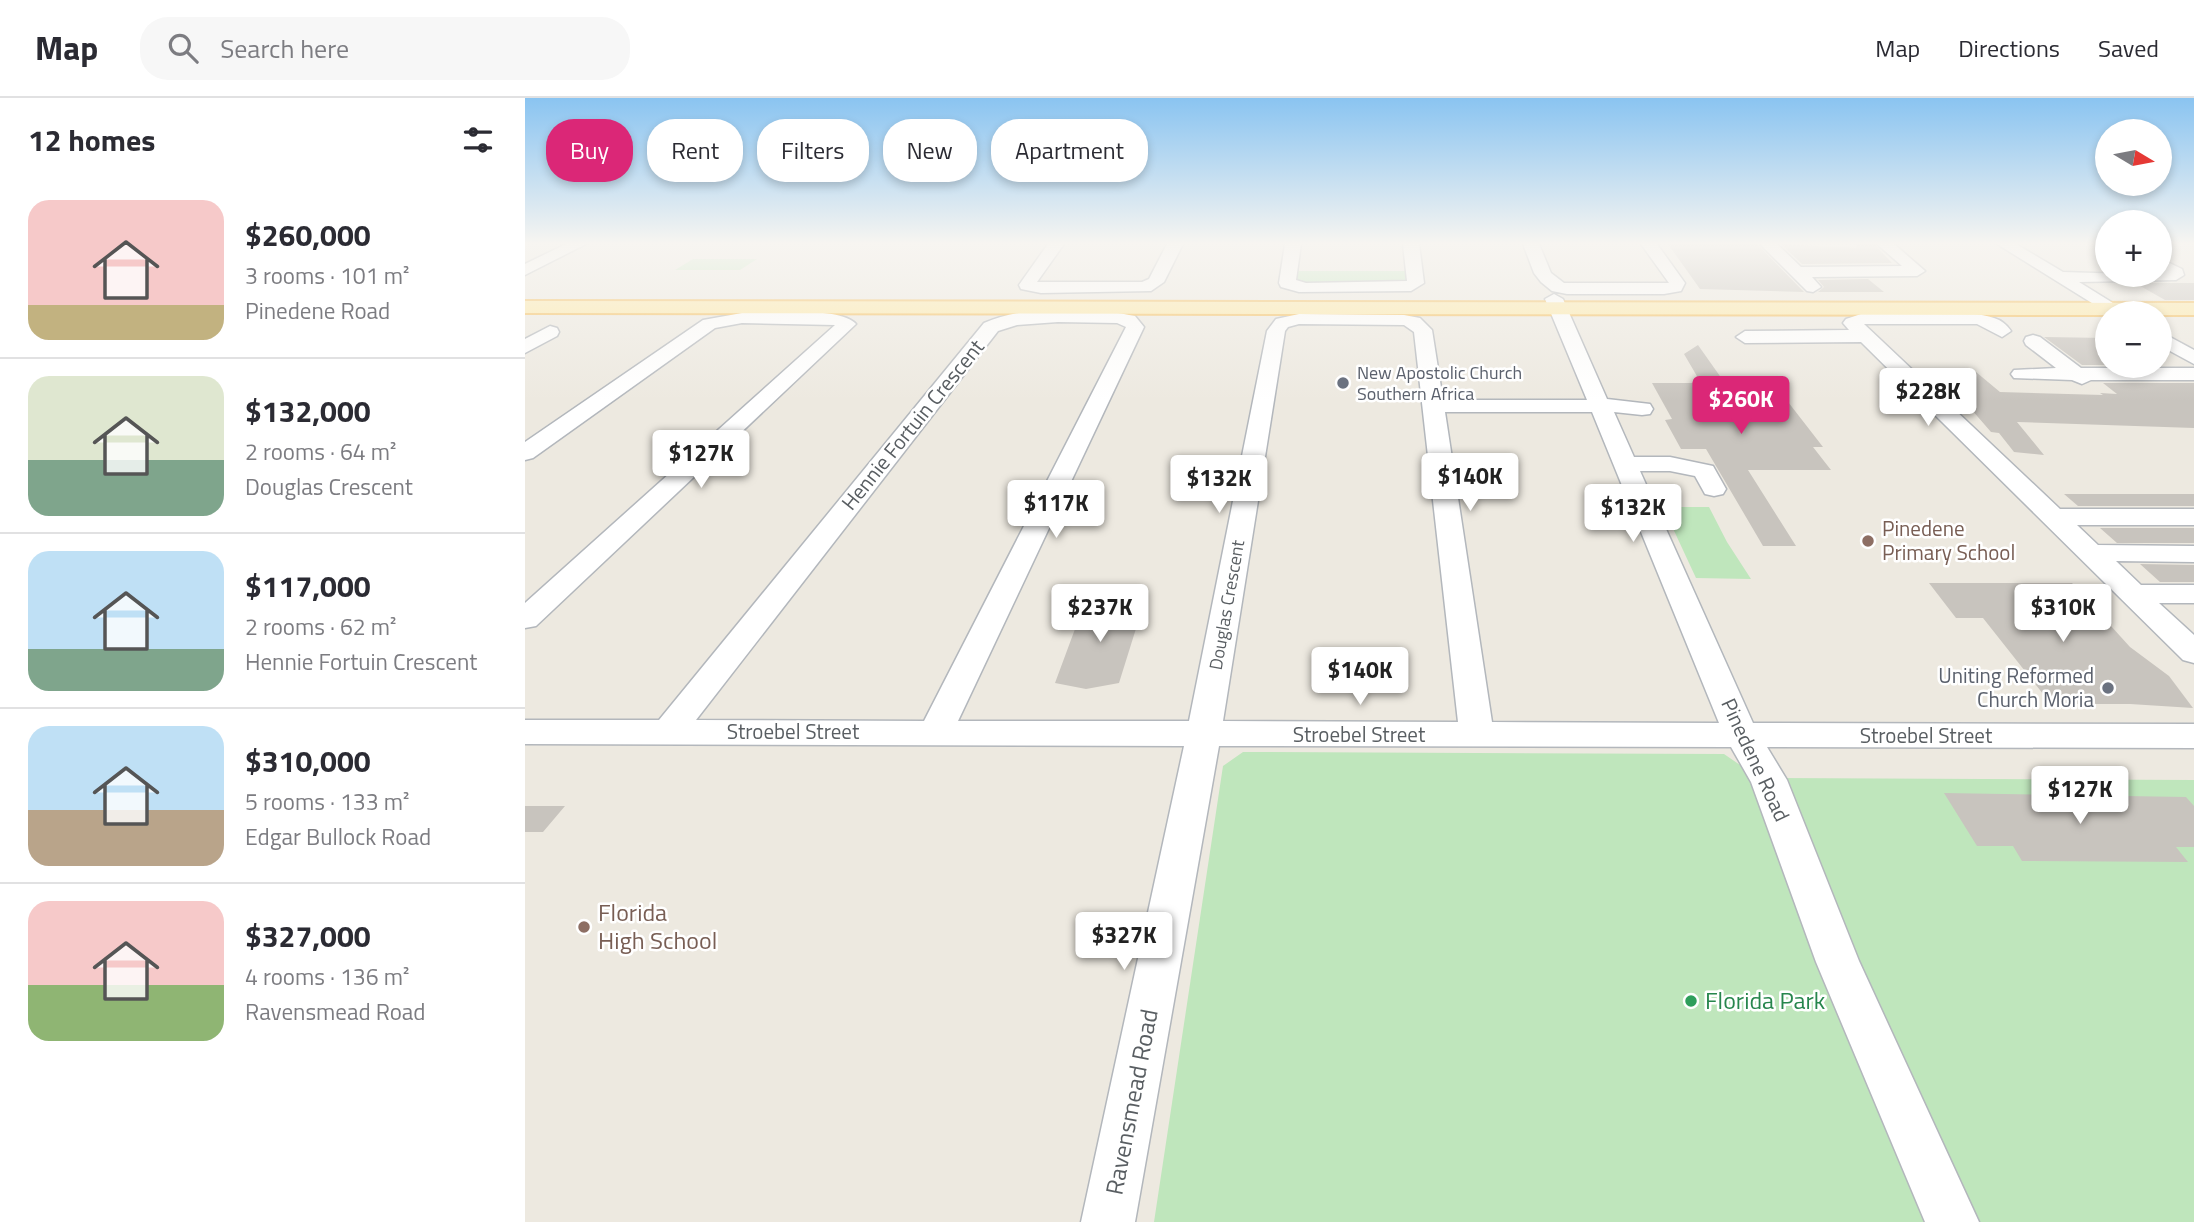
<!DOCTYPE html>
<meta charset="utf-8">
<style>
:root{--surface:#fff;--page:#f7f7f7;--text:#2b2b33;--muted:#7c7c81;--line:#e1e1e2;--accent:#db2777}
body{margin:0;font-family:"Titillium Web",sans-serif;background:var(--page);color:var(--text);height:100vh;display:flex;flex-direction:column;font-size:26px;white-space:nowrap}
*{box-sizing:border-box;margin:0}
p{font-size:23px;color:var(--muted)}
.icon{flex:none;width:38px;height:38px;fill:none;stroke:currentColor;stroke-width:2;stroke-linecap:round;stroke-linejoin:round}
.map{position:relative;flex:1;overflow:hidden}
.side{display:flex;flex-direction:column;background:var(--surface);width:525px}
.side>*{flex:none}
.top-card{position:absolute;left:21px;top:21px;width:665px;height:63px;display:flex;gap:14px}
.needle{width:46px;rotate:100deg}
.tools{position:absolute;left:1570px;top:21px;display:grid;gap:14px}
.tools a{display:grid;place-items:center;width:77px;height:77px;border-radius:50%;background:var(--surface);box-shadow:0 4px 10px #0003;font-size:35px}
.price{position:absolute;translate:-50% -60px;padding:0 16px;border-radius:7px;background:#fff;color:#222;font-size:23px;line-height:46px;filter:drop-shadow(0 2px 4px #0008)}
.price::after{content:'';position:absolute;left:50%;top:42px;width:21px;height:16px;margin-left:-10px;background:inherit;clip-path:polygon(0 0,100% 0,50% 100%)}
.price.active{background:var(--accent);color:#fff}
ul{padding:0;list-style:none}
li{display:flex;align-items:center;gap:21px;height:175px;padding:0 28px}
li+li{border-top:2px solid var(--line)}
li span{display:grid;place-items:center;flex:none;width:196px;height:140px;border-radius:21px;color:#555}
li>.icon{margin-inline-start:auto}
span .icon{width:84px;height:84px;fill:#fffc;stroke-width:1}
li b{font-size:30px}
h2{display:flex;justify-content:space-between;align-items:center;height:84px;padding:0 28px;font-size:30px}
.tag{padding:0 24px;border-radius:28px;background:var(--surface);box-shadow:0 4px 10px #0003;font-size:24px;line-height:63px}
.tag.active{background:var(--accent);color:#fff}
header{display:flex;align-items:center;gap:42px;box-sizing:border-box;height:98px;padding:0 35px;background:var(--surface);border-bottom:2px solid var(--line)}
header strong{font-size:33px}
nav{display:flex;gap:38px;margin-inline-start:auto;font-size:24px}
.search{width:490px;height:63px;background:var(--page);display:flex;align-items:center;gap:18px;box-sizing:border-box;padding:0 24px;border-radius:28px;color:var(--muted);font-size:26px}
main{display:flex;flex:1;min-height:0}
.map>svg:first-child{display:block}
.green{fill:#bfe6bc}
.building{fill:#c8c4be}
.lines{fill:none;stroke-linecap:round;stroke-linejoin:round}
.minor-casing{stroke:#b3b7bc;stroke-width:3}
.major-casing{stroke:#f5bb51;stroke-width:4}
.minor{fill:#fff;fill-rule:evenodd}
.major{fill:#ffe9a3;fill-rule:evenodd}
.worship-dot{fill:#6b7280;stroke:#fff;stroke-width:2.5}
.education-dot{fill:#8d6e63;stroke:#fff;stroke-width:2.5}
.leisure-dot{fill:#2e9e5b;stroke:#fff;stroke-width:2.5}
.labels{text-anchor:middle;stroke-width:5;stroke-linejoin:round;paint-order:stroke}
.far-worship-label{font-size:18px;fill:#5b616d;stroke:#fff;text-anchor:start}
.far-street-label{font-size:18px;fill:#595e62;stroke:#fff}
.street-label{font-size:21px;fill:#595e62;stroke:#fff}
.education-label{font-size:21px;fill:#785e54;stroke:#fff;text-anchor:start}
.worship-label{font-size:21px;fill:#5b616d;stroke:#fff;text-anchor:end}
.near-education-label{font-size:24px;fill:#785e54;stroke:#fff;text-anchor:start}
.near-leisure-label{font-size:24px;fill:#27864d;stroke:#fff;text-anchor:start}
.near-street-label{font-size:24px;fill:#595e62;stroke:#fff}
</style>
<header>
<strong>Map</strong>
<div class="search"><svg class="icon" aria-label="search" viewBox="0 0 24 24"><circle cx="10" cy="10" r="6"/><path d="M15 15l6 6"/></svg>Search here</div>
<nav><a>Map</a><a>Directions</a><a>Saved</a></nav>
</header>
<main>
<section class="side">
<h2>12 homes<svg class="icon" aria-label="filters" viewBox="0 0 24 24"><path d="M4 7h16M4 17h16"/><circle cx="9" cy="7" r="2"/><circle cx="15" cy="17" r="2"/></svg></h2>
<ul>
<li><span style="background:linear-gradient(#f6c9c9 75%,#c2b280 0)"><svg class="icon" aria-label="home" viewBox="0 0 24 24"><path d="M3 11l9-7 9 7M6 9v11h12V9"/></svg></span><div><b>$260,000</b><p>3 rooms · 101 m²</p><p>Pinedene Road</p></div></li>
<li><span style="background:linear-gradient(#dfe7d0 60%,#7fa58c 0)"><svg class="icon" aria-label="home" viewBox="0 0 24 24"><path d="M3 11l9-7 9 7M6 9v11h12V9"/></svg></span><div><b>$132,000</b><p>2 rooms · 64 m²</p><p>Douglas Crescent</p></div></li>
<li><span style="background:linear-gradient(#bfe0f5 70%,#7fa58c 0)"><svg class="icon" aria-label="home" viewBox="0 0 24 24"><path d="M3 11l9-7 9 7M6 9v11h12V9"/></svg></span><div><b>$117,000</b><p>2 rooms · 62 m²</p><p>Hennie Fortuin Crescent</p></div></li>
<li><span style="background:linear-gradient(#bfe0f5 60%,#b9a48a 0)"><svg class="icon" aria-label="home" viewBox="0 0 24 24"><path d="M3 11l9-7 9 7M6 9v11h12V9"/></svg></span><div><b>$310,000</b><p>5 rooms · 133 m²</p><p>Edgar Bullock Road</p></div></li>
<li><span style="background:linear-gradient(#f6c9c9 60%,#8fb573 0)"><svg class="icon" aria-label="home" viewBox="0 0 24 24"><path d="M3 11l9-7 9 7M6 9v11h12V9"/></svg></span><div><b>$327,000</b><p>4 rooms · 136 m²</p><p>Ravensmead Road</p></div></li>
</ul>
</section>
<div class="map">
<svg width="1669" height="1124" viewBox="0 0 1669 1124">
<rect width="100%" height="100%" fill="#ede9e0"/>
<path class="green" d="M168,161H232L215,172H150Z
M771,173H882L884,184L781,188L770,184Z
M1138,409H1184L1202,444L1226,481L1171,480Z
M718,654L1199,656L1234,680L1669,682V1124H629L698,668Z"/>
<path class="building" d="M1143,146H1232L1279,194L1175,191Z
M1256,146L1331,150V146H1349L1367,165L1277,166Z
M1343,181L1359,194H1293L1299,189L1293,182Z
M1610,185H1669V202H1640Z
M1519,239L1582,240V267H1557Z
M1173,247L1197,281L1246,282L1298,349H1288L1306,372H1223L1271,448H1238L1181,351H1156L1140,322L1147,321L1127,285H1176L1159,256Z
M1413,273L1451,274L1475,294L1578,297L1575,295L1592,296L1578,285H1669V330L1492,324L1519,357L1489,354L1474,335L1466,334Z
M1539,396H1669V408H1553Z
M1575,430H1669V445H1592Z
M1615,466L1669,467V484H1635Z
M1404,485H1547L1605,549L1644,578L1668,610L1605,606H1526L1458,520H1431Z
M592,501L619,505L594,585L561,591L530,585L560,504Z
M1419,695L1661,699L1669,708V749H1651L1663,764L1497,763L1488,748H1452Z
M0,708H40L18,734H0Z"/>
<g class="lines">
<defs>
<path id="minor" d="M41,146H61L0,177V166Z
M523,146H539L512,184H617L624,181L642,146H658L639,184L626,193L516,195L496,191L494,187Z
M760,146H776L771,182L781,185L882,183L878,146H894L899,185L886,193L774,194L756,189L754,185Z
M998,146H1014L1026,175L1039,185H1144L1116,146H1132L1160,185L1156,193L1139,196H1042L1027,193L1016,184L1009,175Z
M1235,146H1252L1276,169L1377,168L1352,146H1369L1400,173L1392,178L1287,179L1296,189L1288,194L1282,193Z
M1472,146H1491L1538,174L1634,177V160L1657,171L1659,177L1651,182L1554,184L1604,215H1583Z
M1029,196L1038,201L1082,301L1125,306L1128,311L1125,316L1117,317L1089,314L1109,359H1145L1188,368L1201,391L1198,396L1189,398L1180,396L1170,378L1145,373H1115L1228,625L1669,626V650L1242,649L1262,682L1334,863L1454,1124H1400L1291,864L1226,684L1206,649L694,648L610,1124H556L659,648L0,646V622H134L459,225C502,207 559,209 604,217L610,218L619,229L433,623H664L742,233L751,221L774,216L879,217L895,220L907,232L918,302H1062L1020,201ZM533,224L592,225L601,229L399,623L171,622L473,233L492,227ZM774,226L879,227L889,234L933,624L698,623L760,233L763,229ZM920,314H1067L1194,625L967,624Z
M217,215C242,215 316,208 331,226L11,528L0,530V505L310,227L217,225L190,230L8,360L0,362V344L178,222Z
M1336,216C1368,216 1442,210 1469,220C1476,222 1482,227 1486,233L1477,239L1452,226H1339L1535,411H1669V427H1552L1573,447L1669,448V464L1591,463L1616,487H1669V505H1634L1669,537V565L1658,562L1336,244L1220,245L1211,239L1220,233L1324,232L1318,225L1321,221Z
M25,228L32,230L34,234L32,238L0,255V241Z
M1634,233L1669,252V266L1634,247Z
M1508,237L1515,239L1556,270H1669V282H1566L1557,286L1547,282L1489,280L1486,276L1489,272L1531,270L1501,247L1499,243L1501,239Z"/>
<path id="major" d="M0,203L1669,205V217H1634V215H1582V217L0,215Z"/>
</defs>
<use href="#minor" class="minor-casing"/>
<use href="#major" class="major-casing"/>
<use href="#minor" class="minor"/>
<use href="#major" class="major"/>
</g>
<linearGradient id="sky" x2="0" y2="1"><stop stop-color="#8ac4f1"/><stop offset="0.48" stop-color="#f7f5f1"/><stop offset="1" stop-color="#f7f5f1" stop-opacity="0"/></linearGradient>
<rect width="1669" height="303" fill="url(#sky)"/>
<g class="worship-dot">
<circle cx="818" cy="285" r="7"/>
<circle cx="1583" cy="590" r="7"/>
</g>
<g class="education-dot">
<circle cx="1343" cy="443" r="7"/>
<circle cx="59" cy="829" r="7"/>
</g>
<circle class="leisure-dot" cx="1166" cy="903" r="7"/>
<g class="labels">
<g class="far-worship-label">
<text x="832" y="281">New Apostolic Church<tspan x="832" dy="21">Southern Africa</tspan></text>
</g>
<g class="far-street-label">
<text transform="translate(702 507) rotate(-80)" y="6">Douglas Crescent</text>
</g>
<g class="street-label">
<text transform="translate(388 327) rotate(-51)" y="7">Hennie Fortuin Crescent</text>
<text x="268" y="641">Stroebel Street</text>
<text x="834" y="644">Stroebel Street</text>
<text x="1401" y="645">Stroebel Street</text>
<text transform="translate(1230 662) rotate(65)" y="7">Pinedene Road</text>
</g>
<g class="education-label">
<text x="1357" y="438">Pinedene<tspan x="1357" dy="24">Primary School</tspan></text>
</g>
<g class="worship-label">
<text x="1569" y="585">Uniting Reformed<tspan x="1569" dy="24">Church Moria</tspan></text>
</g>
<g class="near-education-label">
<text x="73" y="823">Florida<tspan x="73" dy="28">High School</tspan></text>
</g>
<g class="near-leisure-label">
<text x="1180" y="911">Florida Park</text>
</g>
<g class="near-street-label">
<text transform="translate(607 1004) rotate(-79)" y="8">Ravensmead Road</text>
</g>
</g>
</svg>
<div class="tools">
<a><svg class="needle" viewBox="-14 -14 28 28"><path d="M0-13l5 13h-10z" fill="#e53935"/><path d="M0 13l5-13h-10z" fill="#7c7c81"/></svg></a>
<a>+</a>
<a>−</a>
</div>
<b class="price" style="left:1403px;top:330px">$228K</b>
<b class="price active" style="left:1216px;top:338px">$260K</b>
<b class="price" style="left:176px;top:392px">$127K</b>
<b class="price" style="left:945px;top:415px">$140K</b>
<b class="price" style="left:694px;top:417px">$132K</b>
<b class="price" style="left:531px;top:442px">$117K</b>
<b class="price" style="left:1108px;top:446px">$132K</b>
<b class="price" style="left:575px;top:546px">$237K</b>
<b class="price" style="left:1538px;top:546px">$310K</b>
<b class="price" style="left:835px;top:609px">$140K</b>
<b class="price" style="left:1555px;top:728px">$127K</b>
<b class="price" style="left:599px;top:874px">$327K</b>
<div class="top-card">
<a class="tag active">Buy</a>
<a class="tag">Rent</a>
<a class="tag">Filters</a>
<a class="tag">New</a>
<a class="tag">Apartment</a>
</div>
</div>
</main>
